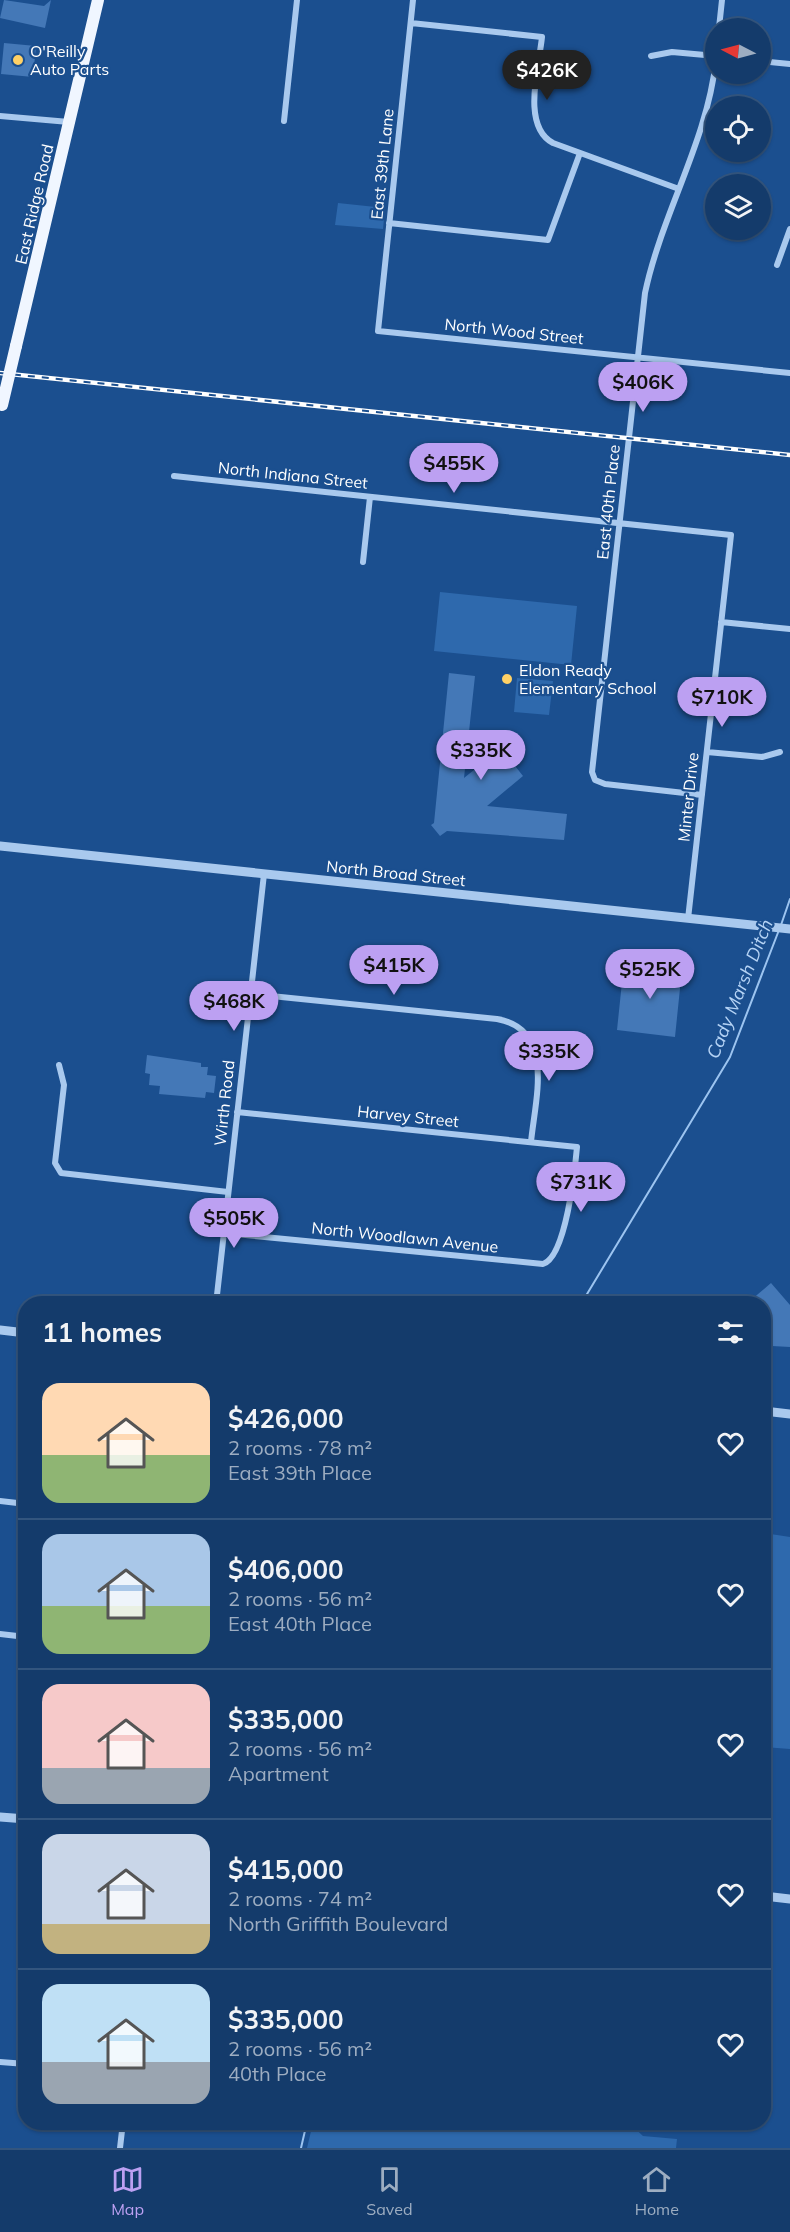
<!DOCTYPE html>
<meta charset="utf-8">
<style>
:root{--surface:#143b6b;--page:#1d4271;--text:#f1f3f6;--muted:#9dadc1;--line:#33557e;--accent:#bca0f2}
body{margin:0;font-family:Mulish,sans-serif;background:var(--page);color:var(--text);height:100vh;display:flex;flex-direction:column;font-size:22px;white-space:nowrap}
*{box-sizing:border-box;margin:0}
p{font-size:20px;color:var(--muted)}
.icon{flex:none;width:33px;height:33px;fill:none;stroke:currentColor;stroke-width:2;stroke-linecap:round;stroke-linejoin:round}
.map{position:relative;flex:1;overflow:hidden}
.side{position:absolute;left:18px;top:1296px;width:753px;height:834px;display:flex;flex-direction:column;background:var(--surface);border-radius:24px;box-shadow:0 2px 4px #0004,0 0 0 2px var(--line)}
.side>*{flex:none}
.needle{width:39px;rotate:276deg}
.buttons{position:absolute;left:705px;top:18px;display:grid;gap:12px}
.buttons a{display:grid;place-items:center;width:66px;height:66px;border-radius:50%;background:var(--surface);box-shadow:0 2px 4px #0004,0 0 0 2px var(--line);font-size:30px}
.price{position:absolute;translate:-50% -51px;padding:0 14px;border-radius:21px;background:var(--accent);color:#111;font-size:20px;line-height:39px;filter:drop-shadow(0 2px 3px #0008)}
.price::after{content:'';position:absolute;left:50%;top:36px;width:18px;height:14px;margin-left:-9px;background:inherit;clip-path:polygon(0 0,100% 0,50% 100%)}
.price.active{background:#222;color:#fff}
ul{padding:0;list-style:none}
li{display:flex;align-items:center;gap:18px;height:150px;padding:0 24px}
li+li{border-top:2px solid var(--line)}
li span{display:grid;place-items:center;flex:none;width:168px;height:120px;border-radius:18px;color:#555}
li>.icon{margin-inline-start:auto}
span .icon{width:72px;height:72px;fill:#fffc;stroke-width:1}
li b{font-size:26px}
h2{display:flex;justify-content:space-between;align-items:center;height:72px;padding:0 24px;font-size:26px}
.dock{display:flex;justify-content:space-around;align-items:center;height:84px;border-top:2px solid var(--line);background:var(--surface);font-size:16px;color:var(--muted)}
.dock a{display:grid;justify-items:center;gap:3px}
.dock .active{color:var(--accent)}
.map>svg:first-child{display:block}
.green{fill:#2e69ad}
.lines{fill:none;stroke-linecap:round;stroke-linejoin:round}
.stream{stroke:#9cc4f0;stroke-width:2}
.building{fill:#4478b7}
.minor{stroke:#a9c9ee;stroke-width:6}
.tertiary{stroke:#a9c9ee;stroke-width:9}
.primary{stroke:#f0f6ff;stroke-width:12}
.rail-casing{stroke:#fff;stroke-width:4.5}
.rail{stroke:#1b4f8f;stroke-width:2;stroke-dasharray:7;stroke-linecap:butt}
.primary-bridge{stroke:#f0f6ff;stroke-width:12}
.poi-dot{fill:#ffd166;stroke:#1b4f8f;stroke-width:2}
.labels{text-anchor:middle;stroke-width:4.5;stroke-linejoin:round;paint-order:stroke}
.poi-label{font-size:16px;fill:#fff;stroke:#1b4f8f;text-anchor:start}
.street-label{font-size:16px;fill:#fff;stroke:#1b4f8f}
.water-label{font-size:18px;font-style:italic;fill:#b5d3f5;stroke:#1b4f8f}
</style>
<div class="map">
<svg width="790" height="2148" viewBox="0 0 790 2148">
<rect width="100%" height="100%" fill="#1b4f8f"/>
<path class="green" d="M338,203L385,208L383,229L335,225Z
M440,592L577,606L571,665L434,651Z
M517,678L553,681L549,715L514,712Z
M764,1533L790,1537V1749L764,1747Z
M313,2123L628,2122L643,2136L677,2139L676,2148H307Z"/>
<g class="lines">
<path class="stream" d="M781,925L790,899
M581,1304L730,1057L779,930
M301,2148L307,2122"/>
</g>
<path class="building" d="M4,0L44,6L51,0L45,28L0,18Z
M4,43L36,46L33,77L1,74Z
M449,673L475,676L464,778L501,748L523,776L487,806L567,814L564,840L447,831L440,836L431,825L434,823Z
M624,963L682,969L675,1037L617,1030Z
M147,1055L201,1063V1067H208L207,1075L216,1076L214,1093L206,1092L205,1098L159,1094L160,1086L149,1085L150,1074L145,1073Z
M771,1283L790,1305V1347L772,1346L764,1335V1304H754L751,1300Z"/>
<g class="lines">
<path class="minor" d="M413,0L378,331L790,373
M411,23L542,37C539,67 521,126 553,143L679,189
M719,28L722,0
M651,56L672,52L716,56
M760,61L790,64
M0,116L69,122
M284,121L297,0
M389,223L548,240L580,153
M777,265L790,229
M174,476L731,535L688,919
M363,562L370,497
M721,622L790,629
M707,752L762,757L780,752
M702,795L605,784L595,780L592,772L645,293C662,213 707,142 716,60
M251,994L497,1019C556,1029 535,1100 531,1142
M59,1065L64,1085L55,1163L61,1173L228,1192
M224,1233L543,1264C566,1257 575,1169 577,1147L237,1112
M216,1304L264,874
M0,1501L26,1504
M0,1634L26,1637
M0,2062L26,2064
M120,2148L123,2122"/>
<path class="tertiary" d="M0,846L790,929
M0,1330L26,1333
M764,1411L790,1414
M0,1817L26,1819
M764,1896L790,1899"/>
<path class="primary" d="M16,346L98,0"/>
<defs>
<path id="rail" d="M0,373L790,455"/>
</defs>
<use href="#rail" class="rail-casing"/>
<use href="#rail" class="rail"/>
<path class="primary-bridge" d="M2,405L16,346"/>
</g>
<g class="poi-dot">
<circle cx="18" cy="60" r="6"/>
<circle cx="507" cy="679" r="6"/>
</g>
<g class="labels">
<g class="poi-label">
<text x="30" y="57">O'Reilly<tspan x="30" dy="18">Auto Parts</tspan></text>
<text x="519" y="676">Eldon Ready<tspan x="519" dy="18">Elementary School</tspan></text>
</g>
<g class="street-label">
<text transform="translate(382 164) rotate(-84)" y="6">East 39th Lane</text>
<text transform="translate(34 204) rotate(-77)" y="6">East Ridge Road</text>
<text transform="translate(514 331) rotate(6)" y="6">North Wood Street</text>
<text transform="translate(293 475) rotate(6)" y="6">North Indiana Street</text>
<text transform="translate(608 502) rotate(-84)" y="6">East 40th Place</text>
<text transform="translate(688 797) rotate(-84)" y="6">Minter Drive</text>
<text transform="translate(396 873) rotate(6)" y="6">North Broad Street</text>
<text transform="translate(224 1103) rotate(-84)" y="6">Wirth Road</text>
<text transform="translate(408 1116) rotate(6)" y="6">Harvey Street</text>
<text transform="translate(405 1237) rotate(6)" y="6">North Woodlawn Avenue</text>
</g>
<g class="water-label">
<text transform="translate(740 989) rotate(-68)" y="6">Cady Marsh Ditch</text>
</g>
</g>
</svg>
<div class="buttons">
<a><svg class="needle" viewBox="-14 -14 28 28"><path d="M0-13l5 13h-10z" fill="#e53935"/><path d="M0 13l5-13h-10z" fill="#9dadc1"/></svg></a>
<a><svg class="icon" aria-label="locate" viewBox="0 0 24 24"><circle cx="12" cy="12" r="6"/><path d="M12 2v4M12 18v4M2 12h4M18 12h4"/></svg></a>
<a><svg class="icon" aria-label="layers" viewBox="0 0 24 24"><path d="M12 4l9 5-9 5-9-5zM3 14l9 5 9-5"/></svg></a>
</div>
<b class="price active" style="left:547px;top:101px">$426K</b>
<b class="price" style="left:643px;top:413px">$406K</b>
<b class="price" style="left:454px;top:494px">$455K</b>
<b class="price" style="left:722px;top:728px">$710K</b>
<b class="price" style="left:481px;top:781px">$335K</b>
<b class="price" style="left:394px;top:996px">$415K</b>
<b class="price" style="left:650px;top:1000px">$525K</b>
<b class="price" style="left:234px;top:1032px">$468K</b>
<b class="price" style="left:549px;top:1082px">$335K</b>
<b class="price" style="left:581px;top:1213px">$731K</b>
<b class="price" style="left:234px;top:1249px">$505K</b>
<section class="side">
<h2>11 homes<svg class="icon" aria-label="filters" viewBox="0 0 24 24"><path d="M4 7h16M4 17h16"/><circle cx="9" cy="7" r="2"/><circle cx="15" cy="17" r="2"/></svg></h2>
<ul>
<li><span style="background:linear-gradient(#ffd9b3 60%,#8fb573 0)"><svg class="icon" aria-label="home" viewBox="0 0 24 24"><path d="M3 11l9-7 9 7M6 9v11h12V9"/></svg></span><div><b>$426,000</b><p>2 rooms · 78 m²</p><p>East 39th Place</p></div><svg class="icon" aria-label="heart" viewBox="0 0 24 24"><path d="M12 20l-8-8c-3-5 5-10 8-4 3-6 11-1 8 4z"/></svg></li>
<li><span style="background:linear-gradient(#a9c7e8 60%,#8fb573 0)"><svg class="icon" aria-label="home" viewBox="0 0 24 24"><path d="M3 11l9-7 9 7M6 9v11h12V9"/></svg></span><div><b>$406,000</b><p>2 rooms · 56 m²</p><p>East 40th Place</p></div><svg class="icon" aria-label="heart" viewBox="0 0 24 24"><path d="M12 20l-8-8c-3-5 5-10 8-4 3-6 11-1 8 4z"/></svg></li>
<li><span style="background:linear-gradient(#f6c9c9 70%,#9aa5b1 0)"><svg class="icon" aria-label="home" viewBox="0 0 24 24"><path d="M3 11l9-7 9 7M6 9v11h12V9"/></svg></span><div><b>$335,000</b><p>2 rooms · 56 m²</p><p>Apartment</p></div><svg class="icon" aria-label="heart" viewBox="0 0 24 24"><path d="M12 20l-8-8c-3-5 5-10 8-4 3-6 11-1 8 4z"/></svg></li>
<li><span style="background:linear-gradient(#c9d6e8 75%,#c2b280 0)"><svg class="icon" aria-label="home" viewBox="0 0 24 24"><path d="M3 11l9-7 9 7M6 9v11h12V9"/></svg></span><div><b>$415,000</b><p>2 rooms · 74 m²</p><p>North Griffith Boulevard</p></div><svg class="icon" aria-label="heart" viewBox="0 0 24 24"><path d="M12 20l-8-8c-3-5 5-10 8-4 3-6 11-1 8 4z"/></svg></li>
<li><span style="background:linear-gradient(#bfe0f5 65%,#9aa5b1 0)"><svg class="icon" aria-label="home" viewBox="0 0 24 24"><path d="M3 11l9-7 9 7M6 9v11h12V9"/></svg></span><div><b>$335,000</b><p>2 rooms · 56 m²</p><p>40th Place</p></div><svg class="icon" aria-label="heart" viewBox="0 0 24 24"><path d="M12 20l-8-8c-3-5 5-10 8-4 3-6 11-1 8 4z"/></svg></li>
</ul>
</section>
</div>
<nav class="dock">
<a class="active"><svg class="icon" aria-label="map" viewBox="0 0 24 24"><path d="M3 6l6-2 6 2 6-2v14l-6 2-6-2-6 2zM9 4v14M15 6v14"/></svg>Map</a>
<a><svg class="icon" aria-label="saved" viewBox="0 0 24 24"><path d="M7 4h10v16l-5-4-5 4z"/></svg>Saved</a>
<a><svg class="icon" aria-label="home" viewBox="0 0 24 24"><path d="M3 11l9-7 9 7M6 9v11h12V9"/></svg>Home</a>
</nav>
